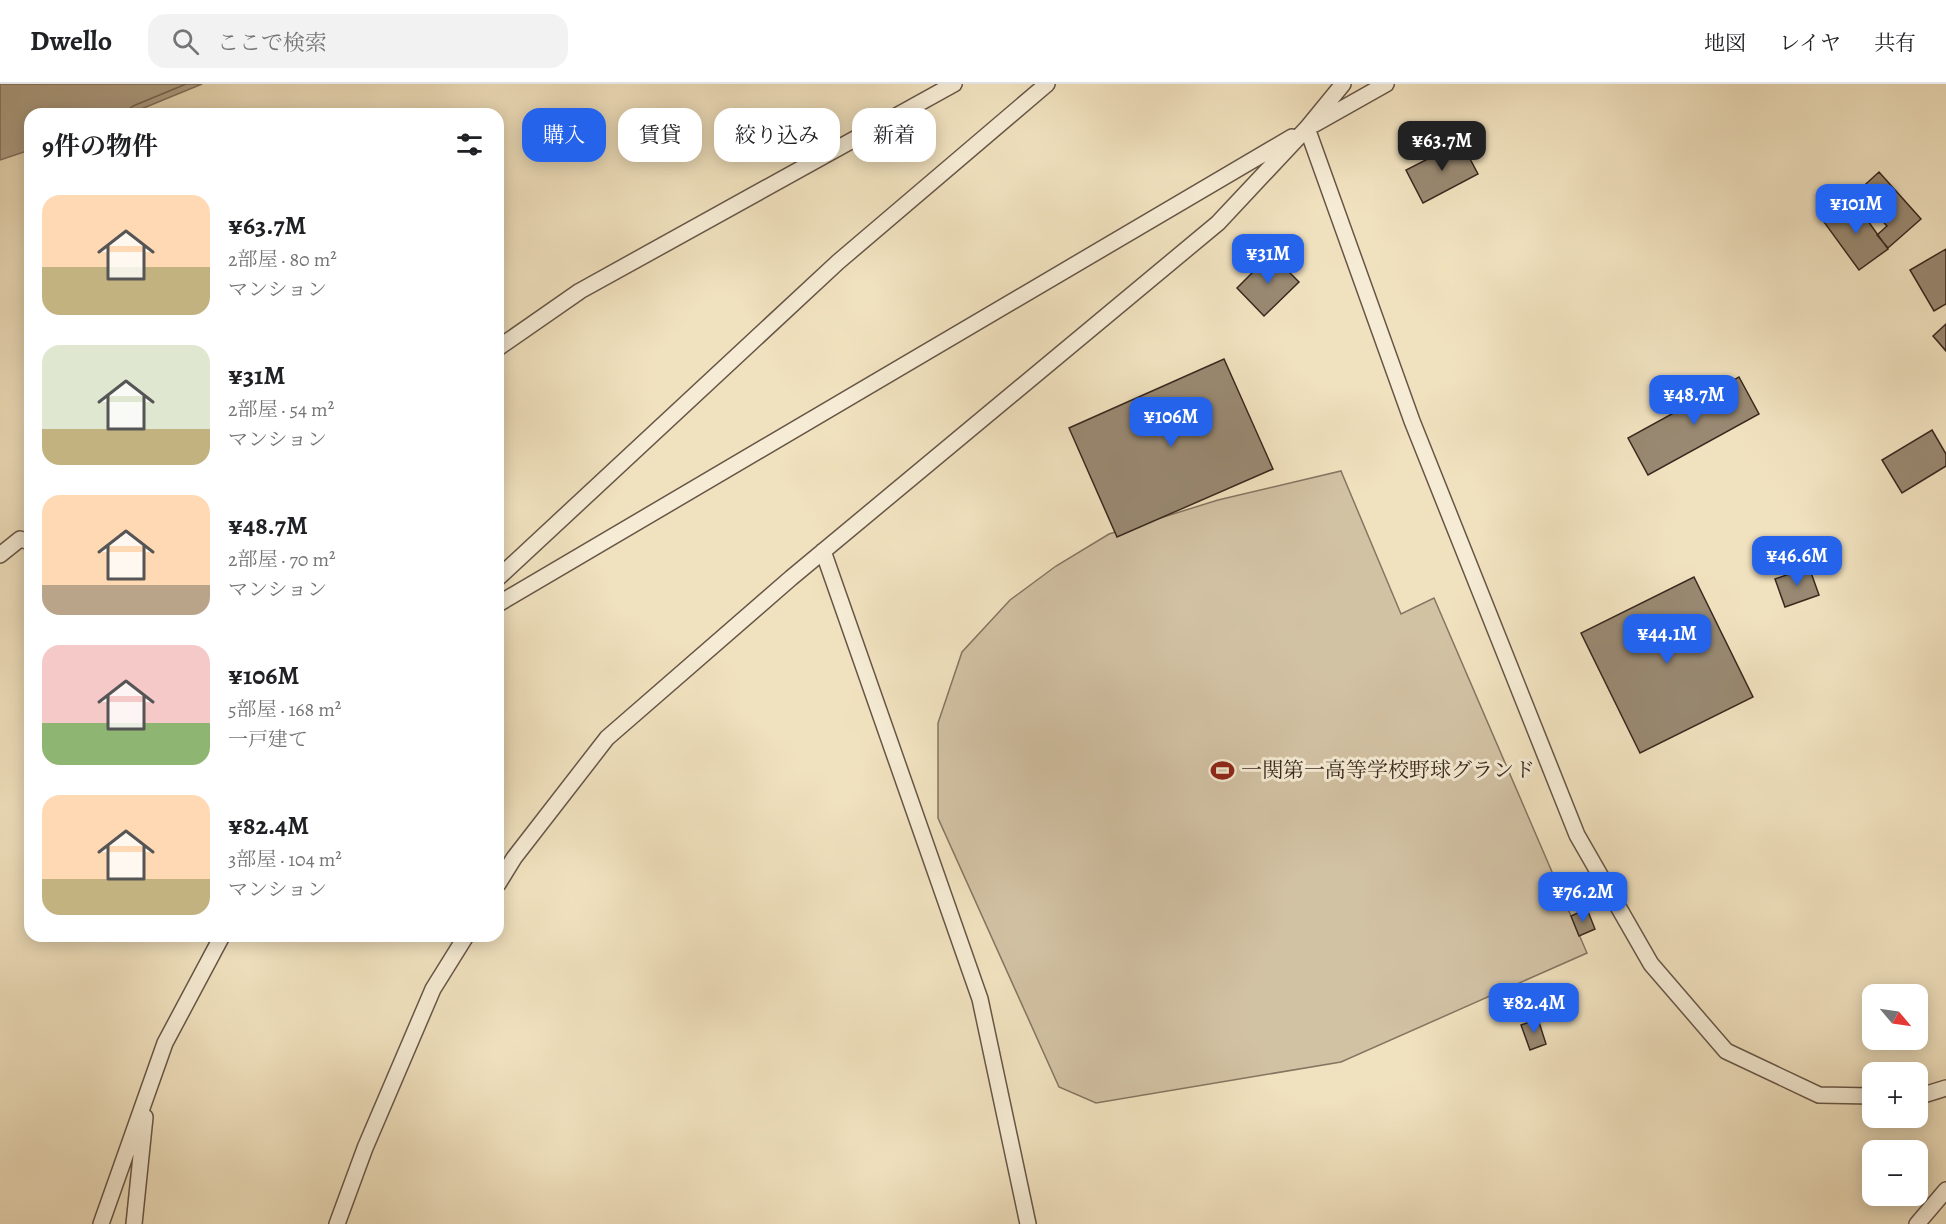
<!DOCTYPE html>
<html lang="ja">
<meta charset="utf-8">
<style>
:root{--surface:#fff;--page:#f2f2f2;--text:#202124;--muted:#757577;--line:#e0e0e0;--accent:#2563eb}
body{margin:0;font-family:Alegreya,"Noto Serif JP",serif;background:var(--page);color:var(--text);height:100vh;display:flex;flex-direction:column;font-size:22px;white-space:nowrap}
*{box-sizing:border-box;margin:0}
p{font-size:20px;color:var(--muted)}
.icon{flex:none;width:33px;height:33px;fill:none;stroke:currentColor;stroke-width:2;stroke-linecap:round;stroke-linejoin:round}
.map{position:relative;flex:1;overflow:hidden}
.side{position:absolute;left:24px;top:24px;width:480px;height:834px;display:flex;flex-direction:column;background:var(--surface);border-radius:18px;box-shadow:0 3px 15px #0003}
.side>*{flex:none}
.hud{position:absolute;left:522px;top:24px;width:570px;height:54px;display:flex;gap:12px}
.needle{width:39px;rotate:119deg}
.fabs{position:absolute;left:1862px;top:900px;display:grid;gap:12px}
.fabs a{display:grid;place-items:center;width:66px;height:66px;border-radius:12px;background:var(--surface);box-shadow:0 3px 15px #0003;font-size:30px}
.price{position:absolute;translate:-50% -51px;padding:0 14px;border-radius:12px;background:var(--accent);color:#fff;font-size:20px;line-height:39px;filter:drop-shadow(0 2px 3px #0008)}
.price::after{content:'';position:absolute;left:50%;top:36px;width:18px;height:14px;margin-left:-9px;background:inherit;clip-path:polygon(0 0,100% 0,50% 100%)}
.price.active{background:#222;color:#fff}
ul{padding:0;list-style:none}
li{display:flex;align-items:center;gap:18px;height:150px;padding:0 18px}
li span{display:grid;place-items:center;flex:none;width:168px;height:120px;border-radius:18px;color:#555}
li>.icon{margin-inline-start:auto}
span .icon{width:72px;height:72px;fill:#fffc;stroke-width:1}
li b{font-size:26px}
h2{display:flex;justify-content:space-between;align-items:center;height:72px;padding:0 18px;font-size:26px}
.pill{padding:0 21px;border-radius:18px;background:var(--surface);box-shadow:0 3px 15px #0003;font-size:21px;line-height:54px}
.pill.active{background:var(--accent);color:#fff}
header{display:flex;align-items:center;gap:36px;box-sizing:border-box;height:84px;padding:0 30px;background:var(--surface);border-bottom:2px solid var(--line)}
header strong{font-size:28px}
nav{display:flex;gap:33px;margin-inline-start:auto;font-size:21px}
.search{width:420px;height:54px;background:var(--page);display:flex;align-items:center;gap:15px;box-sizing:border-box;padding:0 21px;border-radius:18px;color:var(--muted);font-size:22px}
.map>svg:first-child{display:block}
.green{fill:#d2c2a4;stroke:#867562;stroke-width:1.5}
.water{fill:#b2a389;stroke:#82725f;stroke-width:1.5}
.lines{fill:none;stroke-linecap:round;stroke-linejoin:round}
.shore{stroke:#766654;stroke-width:1.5}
.building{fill:#998972;stroke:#39281f;stroke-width:1.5}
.service-casing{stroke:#675647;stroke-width:18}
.service{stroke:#f6ecd5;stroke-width:15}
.labels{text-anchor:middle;stroke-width:6;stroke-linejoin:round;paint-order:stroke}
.poi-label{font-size:21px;fill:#39281f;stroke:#f6ecd5;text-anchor:start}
</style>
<header>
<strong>Dwello</strong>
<div class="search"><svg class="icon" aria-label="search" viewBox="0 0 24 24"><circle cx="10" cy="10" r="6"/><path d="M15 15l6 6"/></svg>ここで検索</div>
<nav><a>地図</a><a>レイヤ</a><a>共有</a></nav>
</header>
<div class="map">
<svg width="1946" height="1140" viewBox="0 0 1946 1140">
<rect width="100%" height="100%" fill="#f1e2bf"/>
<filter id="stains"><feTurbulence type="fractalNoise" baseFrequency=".00333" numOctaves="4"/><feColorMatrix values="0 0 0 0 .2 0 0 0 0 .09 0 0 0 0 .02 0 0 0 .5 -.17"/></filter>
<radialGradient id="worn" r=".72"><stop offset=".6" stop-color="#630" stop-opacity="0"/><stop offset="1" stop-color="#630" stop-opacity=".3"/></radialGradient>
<path class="green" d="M1341,387L1401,530L1434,514L1587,869L1341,978L1096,1019L1059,1003L938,734V639L962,568L1010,516L1056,482L1109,450L1218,416Z"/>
<path class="water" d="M0,0H202L129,30H30V66L0,76Z"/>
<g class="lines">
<path class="shore" d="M129,30V25L133,22L186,0"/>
</g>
<path class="building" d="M1461,58L1478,90L1423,119L1406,86Z
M1879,88L1921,135L1888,164L1877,151L1887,142L1856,109Z
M1853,116L1888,165L1859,186L1824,138Z
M1946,165V220L1934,227L1910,186Z
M1271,170L1299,198L1264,232L1237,204Z
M1946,240V267L1933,252Z
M1224,275L1273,385L1117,453L1069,344Z
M1739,293L1759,330L1648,391L1628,354Z
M1932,346L1946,370V382L1902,409L1882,376Z
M1809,483L1819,511L1785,523L1775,495Z
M1694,493L1753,613L1640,669L1581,549Z
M1587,825L1595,845L1579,852L1571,832Z
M1538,935L1546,960L1530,966L1521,941Z"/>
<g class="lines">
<defs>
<path id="service" d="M1315,40L1386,0
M1307,44L1412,337L1577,751L1651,880L1726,967L1819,1011L1872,1012
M498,264L580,207L954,0
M823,467L980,915L1028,1140
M0,471L20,455L30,458
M498,494L838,178L1047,0
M498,520L1292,53
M498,800L514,774L607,654L791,494L1218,139L1307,44L1343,0
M1917,1013L1946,1004
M101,1140L165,959L222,852
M134,1140L145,1033
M337,1140L365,1064L433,905L466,852
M1917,1140L1946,1106"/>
</defs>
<use href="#service" class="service-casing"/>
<use href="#service" class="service"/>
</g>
<defs>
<symbol id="stadium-bare" viewBox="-9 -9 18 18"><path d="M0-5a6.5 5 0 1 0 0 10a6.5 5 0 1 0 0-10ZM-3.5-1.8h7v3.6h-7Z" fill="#8f2418" stroke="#f6ecd5" stroke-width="2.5" paint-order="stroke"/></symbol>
</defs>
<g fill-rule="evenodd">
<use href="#stadium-bare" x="1206" y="670" width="33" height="33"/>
</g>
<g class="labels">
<g class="poi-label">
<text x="1241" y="693">一関第一高等学校野球グランド</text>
</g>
</g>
<rect width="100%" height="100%" filter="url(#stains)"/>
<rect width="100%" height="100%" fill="url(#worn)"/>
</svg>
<div class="fabs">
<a><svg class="needle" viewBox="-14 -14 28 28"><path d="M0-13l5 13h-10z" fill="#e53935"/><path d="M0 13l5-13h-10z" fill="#757577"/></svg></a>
<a>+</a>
<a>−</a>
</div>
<b class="price active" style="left:1442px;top:88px">¥63.7M</b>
<b class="price" style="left:1856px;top:151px">¥101M</b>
<b class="price" style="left:1268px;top:201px">¥31M</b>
<b class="price" style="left:1694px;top:342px">¥48.7M</b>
<b class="price" style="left:1171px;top:364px">¥106M</b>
<b class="price" style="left:1797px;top:503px">¥46.6M</b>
<b class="price" style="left:1667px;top:581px">¥44.1M</b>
<b class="price" style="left:1583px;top:839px">¥76.2M</b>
<b class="price" style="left:1534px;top:950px">¥82.4M</b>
<div class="hud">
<a class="pill active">購入</a>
<a class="pill">賃貸</a>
<a class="pill">絞り込み</a>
<a class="pill">新着</a>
</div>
<section class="side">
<h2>9件の物件<svg class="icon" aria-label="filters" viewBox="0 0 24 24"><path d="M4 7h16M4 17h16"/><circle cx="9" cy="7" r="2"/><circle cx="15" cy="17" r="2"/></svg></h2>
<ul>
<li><span style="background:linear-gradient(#ffd9b3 60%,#c2b280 0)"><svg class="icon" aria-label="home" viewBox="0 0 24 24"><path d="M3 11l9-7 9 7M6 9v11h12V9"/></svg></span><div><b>¥63.7M</b><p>2部屋 · 80 m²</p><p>マンション</p></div></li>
<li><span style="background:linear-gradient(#dfe7d0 70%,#c2b280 0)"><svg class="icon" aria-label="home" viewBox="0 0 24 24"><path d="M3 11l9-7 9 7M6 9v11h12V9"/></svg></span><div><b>¥31M</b><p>2部屋 · 54 m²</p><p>マンション</p></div></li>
<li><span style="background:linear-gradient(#ffd9b3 75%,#b9a48a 0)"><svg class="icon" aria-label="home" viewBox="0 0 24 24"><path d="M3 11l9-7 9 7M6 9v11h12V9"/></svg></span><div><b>¥48.7M</b><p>2部屋 · 70 m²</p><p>マンション</p></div></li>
<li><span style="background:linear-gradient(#f6c9c9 65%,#8fb573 0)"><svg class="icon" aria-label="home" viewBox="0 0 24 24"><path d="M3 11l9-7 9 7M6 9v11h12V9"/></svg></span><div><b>¥106M</b><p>5部屋 · 168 m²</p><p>一戸建て</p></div></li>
<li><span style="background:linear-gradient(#ffd9b3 70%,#c2b280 0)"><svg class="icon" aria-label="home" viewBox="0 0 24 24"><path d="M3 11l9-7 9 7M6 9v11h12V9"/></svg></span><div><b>¥82.4M</b><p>3部屋 · 104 m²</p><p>マンション</p></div></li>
</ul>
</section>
</div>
